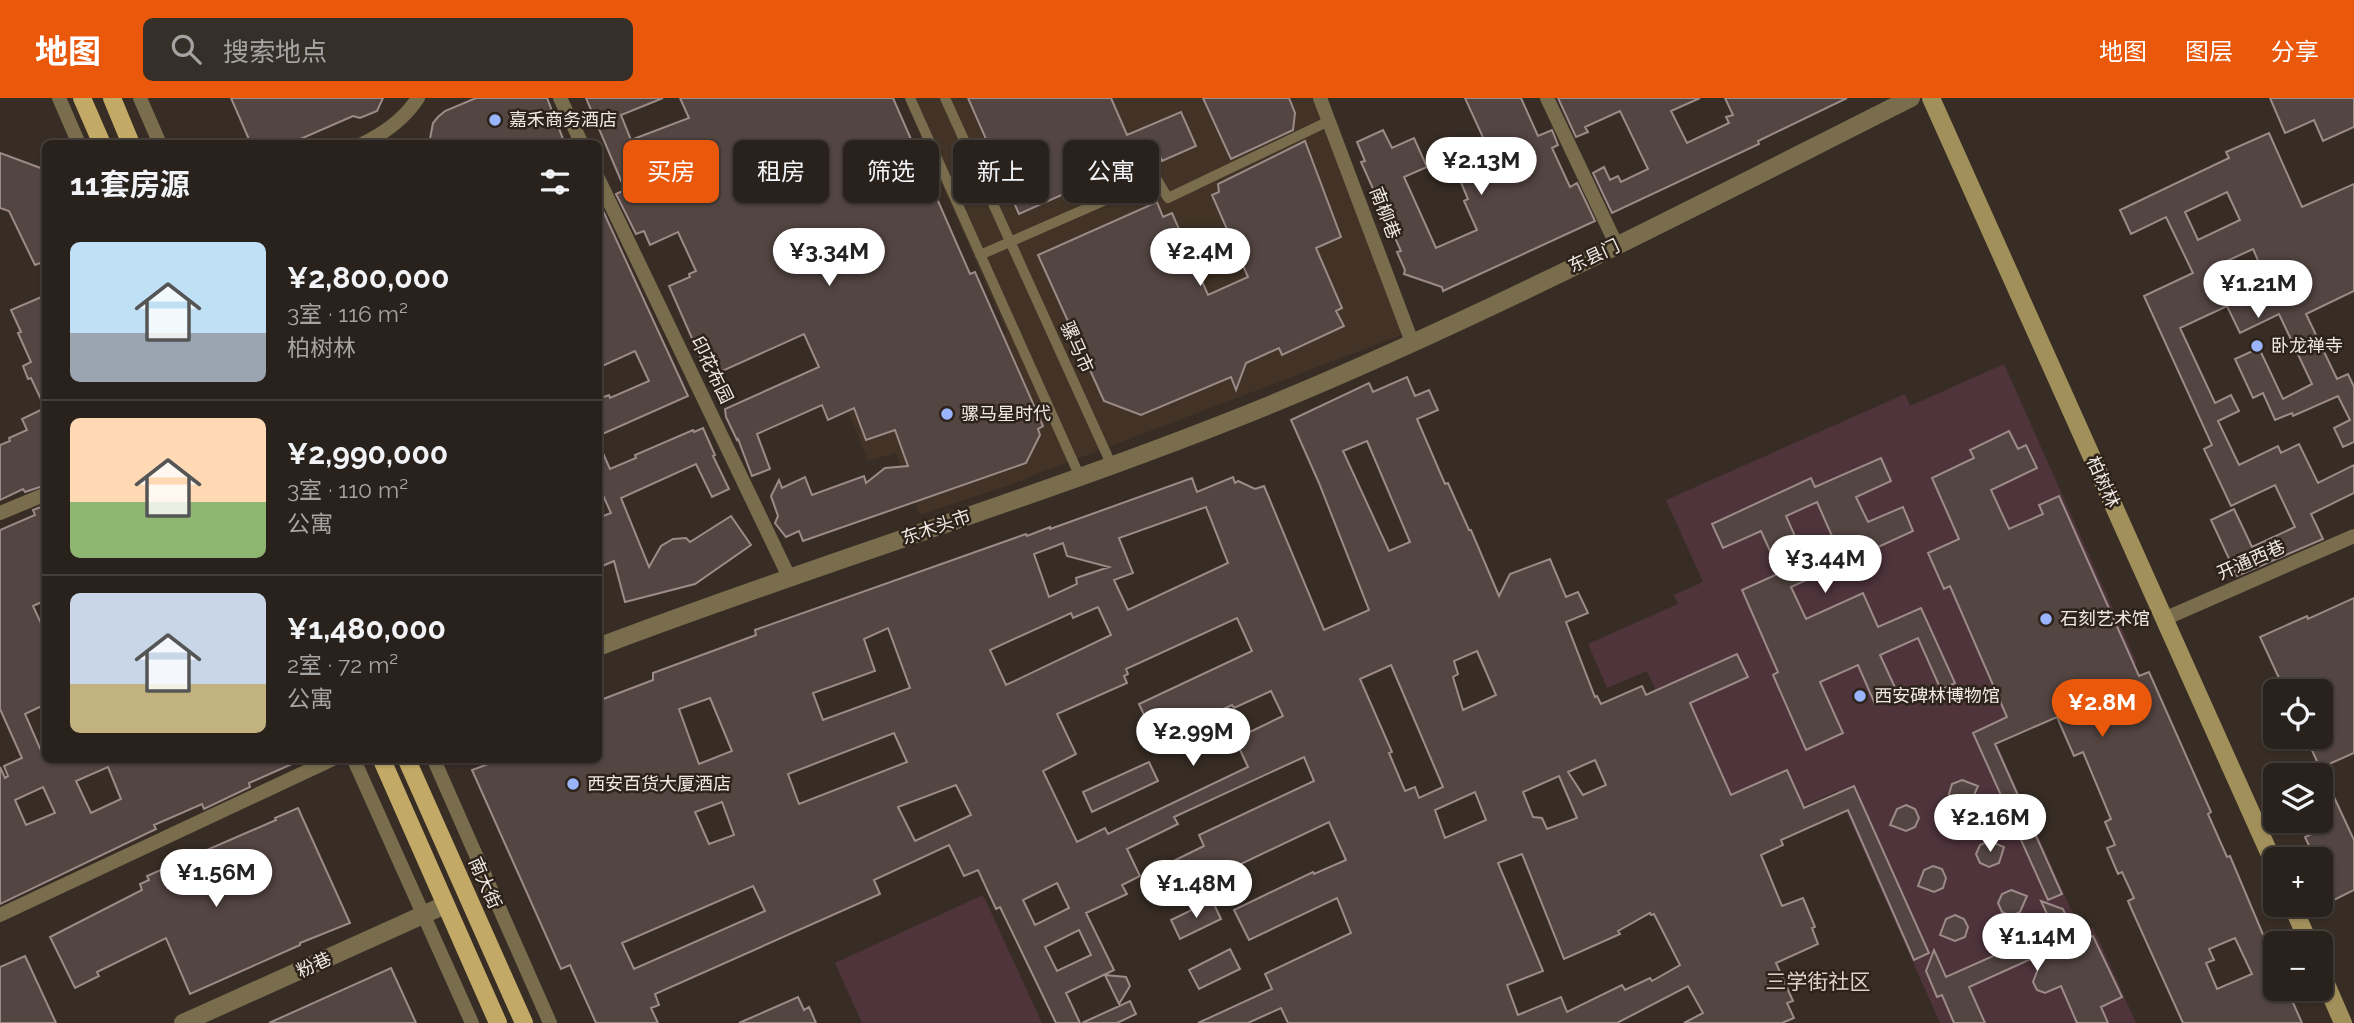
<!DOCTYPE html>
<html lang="zh">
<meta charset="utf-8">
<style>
:root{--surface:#29221c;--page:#352f29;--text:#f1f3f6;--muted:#a5a4a3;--line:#453f3b;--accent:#ea580c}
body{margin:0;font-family:Raleway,"Noto Sans SC",sans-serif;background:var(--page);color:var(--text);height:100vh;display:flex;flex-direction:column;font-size:26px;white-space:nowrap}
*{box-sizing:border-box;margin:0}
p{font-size:23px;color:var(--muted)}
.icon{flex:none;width:38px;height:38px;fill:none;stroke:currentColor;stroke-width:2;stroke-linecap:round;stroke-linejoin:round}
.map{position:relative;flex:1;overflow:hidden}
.side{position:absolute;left:42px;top:42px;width:560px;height:623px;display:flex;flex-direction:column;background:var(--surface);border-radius:10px;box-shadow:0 2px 5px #0004,0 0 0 2px var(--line)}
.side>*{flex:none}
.banner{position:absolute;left:623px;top:42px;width:665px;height:63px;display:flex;gap:14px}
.fabs{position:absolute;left:2263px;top:581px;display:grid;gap:14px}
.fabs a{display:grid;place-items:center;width:70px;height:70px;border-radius:10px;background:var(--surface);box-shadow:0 2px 5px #0004,0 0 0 2px var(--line);font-size:35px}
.price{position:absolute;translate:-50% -60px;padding:0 16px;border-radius:24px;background:#fff;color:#222;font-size:23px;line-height:46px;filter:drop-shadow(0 2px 4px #0008)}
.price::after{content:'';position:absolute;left:50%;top:42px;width:21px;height:16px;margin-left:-10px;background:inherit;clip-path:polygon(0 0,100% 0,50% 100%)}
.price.active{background:var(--accent);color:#fff}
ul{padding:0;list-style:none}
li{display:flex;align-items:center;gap:21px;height:175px;padding:0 28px}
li+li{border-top:2px solid var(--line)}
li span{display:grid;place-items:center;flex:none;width:196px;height:140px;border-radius:10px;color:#555}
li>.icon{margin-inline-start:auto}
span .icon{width:84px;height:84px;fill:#fffc;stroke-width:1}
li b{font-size:30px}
h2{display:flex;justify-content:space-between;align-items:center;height:84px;padding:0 28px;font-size:30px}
.chip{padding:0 24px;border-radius:10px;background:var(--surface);box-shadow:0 2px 5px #0004,0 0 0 2px var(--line);font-size:24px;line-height:63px}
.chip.active{background:var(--accent);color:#fff}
header{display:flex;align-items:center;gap:42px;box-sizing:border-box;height:98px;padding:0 35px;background:var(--accent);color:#fff}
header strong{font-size:33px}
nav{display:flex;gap:38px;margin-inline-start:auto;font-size:24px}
.search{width:490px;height:63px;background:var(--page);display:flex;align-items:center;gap:18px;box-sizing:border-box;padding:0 24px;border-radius:10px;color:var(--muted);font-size:26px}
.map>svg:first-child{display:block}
.built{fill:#423326}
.green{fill:#4f343c}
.building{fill:#534542;stroke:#9c8b88;stroke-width:2;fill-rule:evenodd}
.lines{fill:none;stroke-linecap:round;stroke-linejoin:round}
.pedestrian{stroke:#796d4d;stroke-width:10}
.minor{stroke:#796d4d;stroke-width:14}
.tertiary{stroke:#796d4d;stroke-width:18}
.secondary{stroke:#a2905b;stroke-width:18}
.primary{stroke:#c2aa66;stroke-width:18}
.poi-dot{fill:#9ab5fd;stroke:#2d231b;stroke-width:2.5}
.labels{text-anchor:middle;stroke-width:5;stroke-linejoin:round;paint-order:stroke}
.poi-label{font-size:18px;fill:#efe9e3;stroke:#2d231b;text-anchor:start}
.street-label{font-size:18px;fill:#efe9e3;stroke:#2d231b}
.quarter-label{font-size:21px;fill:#ded1c6;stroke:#2d231b}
</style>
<header>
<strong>地图</strong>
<div class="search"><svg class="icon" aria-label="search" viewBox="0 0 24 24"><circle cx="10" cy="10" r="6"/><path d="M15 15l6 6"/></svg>搜索地点</div>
<nav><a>地图</a><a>图层</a><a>分享</a></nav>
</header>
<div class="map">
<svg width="2354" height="925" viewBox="0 0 2354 925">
<rect width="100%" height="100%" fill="#372d25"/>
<path class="built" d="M904,0H1319L1409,234L1009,387L920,417L896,355L868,363L845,306L1007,235Z"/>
<path class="green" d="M2004,266L2137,565L1989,628L2081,834L2093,829L2136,925H1940L1837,693L1803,708L1798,696L1718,732L1647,573L1607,590L1588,546L1678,506L1674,497L1703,484L1666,402L1905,296L1910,308Z
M983,797L1042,925H862L835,865Z"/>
<path class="building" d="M231,0H383L377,13L360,20L353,18L289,46H251Z
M476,0H547L565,46H429L433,25L438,19L445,13Z
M586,0H663L621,17L631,42L689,20L680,0H893L970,176L975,174L1043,328L1038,331L1040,337L1026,365L803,443L799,433L786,439L775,425L778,418L771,398L779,382L782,390L805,379L812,397L864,378L866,385L885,370L908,368L895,332L866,342L854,310L828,322L822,307L757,336L770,371L752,378L738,341L737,342L726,319L725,311L819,269L804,236L709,279L669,188L690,179L689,176L696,173L678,134L650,147L644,133L636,136L616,96L625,92Z
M968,0H1111L1127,37L1181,14L1196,48L1162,63L1158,54L1019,116Z
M1203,0H1289L1295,15L1293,32L1231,61Z
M1465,0H1521L1538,38L1552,32L1558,47L1552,50L1570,89L1577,85L1595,123L1443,193L1442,189L1404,176L1405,172L1397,154L1401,153L1361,64L1365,63L1357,44L1383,32L1392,50L1414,40L1427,69L1404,79L1436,150L1477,132L1464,103L1468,101L1457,75L1492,59Z
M1558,0H1700L1671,13L1687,45L1729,25L1726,19L1733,17L1725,0H1847L1758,43L1759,46L1612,115L1593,75L1604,69L1610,82L1618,78L1621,84L1648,71L1620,13L1585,29L1588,34L1576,39Z
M2270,0H2354V29L2323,43L2314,22L2285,35Z
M2269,35L2302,109L2354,86V193L2306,216L2337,281L2348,276L2354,289V344L2343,349L2334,330L2350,322L2338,298L2293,318L2292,315L2275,322L2263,295L2253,300L2235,261L2259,250L2283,301L2312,286L2279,216L2240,235L2227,208L2180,230L2215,305L2231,297L2239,313L2218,323L2239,367L2278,348L2281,355L2299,346L2318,385L2354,367V395L2311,416L2323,441L2237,478L2211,422L2234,411L2252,449L2295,429L2275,387L2231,408L2204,351L2212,347L2144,198L2193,175L2166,119L2131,136L2120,112L2229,60L2226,54ZM2227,94L2240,122L2198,142L2185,114ZM2253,151L2267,183L2231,201L2216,168Z
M1305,43L1341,139L1316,150L1342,210L1336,213L1344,228L1282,257L1279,250L1246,265L1236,292L1231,279L1141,317L1104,303L1038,157L1157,104L1163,119L1172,115L1208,197L1248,179L1212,97L1219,94L1218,86Z
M0,55L46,72V163L35,167L9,113L0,110Z
M599,104L688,298L598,338V301L609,297L610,300L649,283L635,253L598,270Z
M46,197V387L25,394L23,391L0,402V347L10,343L9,340L27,332L22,321L45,310L31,280L28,281L23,268L31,264L18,235L21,234L11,212Z
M1407,279L1415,298L1429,292L1438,312L1417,321L1445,386L1448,385L1469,432H1471L1499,498L1510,476L1550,461L1566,499L1578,494L1588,515L1566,524L1595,599L1597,598L1601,606L1642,588L1646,597L1737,556L1748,579L1690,605L1731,697L1787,672L1804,710L1854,688L1929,855L1914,862L1848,712L1781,742L1783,747L1761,757L1782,808L1803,800L1815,829L1812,830L1818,846L1776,865L1793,903L1787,905L1794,920L1782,925H1684L1703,915L1688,888L1617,925H1288L1281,910L1248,925H1198L1272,891L1265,876L1351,835L1337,800L1249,842L1234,812L1313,774L1314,776L1346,762L1329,724L1218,777L1213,767L1158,794L1149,775L1204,748L1199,737L1314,683L1304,659L1174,719L1178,726L1127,751L1140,778L1122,787L1127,796L1086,815L1114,872L1066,895L1080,925H1056L1000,809L996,811L978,772L964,778L949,747L874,782L880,796L655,896L659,907L651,910L658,925H596L570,867L561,871L472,672L499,662H598V603L653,582V575L756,537L755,532L1026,436L1027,438L1050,429V431L1192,380L1197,394L1233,379L1235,385L1238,383L1255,391L1264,388L1324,532L1369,512L1319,385L1291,322L1369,285L1373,294ZM1367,343L1410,444L1389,453L1343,353ZM1206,409L1228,465L1128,512L1114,482L1133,475L1119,440ZM1063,445L1067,458L1109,469L1076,480L1077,486L1049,499L1034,456ZM1098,509L1111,537L1006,587L990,552L1071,515L1073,520ZM1237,520L1252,553L1139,606L1157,645L1207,623L1205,619L1232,607L1234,610L1271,593L1283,618L1235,641L1248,669L1108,736L1105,730L1077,744L1043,673L1076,656L1057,616L1127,585L1124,578L1128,576L1126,571ZM888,530L910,590L823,622L813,595L875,573L864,541ZM1477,553L1496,597L1463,612L1453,579L1458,576L1454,563ZM1391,567L1443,689L1419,700L1415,689L1405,693L1389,655L1392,654L1360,581ZM710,600L732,653L699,666L679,611ZM894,635L907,664L799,706L788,676ZM1595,662L1606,687L1583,697L1568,674ZM1559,678L1577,720L1547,731L1542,720L1533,719L1523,694ZM956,687L971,717L915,743L898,709ZM1475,694L1486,722L1445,740L1435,712ZM722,704L734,737L709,746L695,714ZM1522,756L1564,861L1620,836L1618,833L1650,815L1651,817L1654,816L1680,867L1652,883L1650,880L1625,892L1622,887L1567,914L1561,899L1518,917L1507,887L1543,873L1498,765ZM1057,785L1069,810L1035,827L1023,802ZM753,788L765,813L634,871L622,845ZM1079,832L1091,857L1057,873L1045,849Z
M703,330L715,357L713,358L729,391L712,399L696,366L621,400L649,469L661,448L673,441L686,440L690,444L731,418L751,447L695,486L625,504L614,463L598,470V420L611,415L598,386V344L610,371L636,360L635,357L693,332L694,334Z
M2009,333L2018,351L2026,347L2037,370L1991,392L2009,431L2043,416L2039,407L2059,398L2139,578L2149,574L2211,714L2208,716L2227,759L2230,758L2275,865V891H2287L2302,925H2183L2131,810L2128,803L2134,800L2122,774L2118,776L2107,750L2115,747L2105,724L2111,721L2083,654L2074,658L2057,619L1995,646L2062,796L2048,802L1973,635L2007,619L1950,488L1944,491L1928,455L1959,441L1932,380L1974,360L1970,352ZM2235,840L2252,876L2217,891L2206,865L2214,862L2209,851Z
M1881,360L1891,383L1856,399L1868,424L1903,409L1913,433L1791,489L1806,521L1863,495L1878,529L1921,510L1955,585L1941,592L1918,540L1880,557L1898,596L1875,606L1858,567L1820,584L1843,635L1806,652L1773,577L1778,574L1742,492L1780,475L1761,433L1723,450L1712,426L1811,380L1815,389ZM1817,404L1832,438L1801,452L1786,418Z
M46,407V502L33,508L46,536V606L25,616L42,655L46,653V662H301L249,685L250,689L204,711L202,706L154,727L156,731L0,806V669L5,680L8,678L4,668L22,660L0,611V432L35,417L33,412ZM108,669L121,701L91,715L76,683ZM43,689L55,715L26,727L15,702Z
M2354,500V655L2320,670L2306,639H2320V593H2285L2260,539L2307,518L2308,521Z
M1149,664L1158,683L1092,714L1083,694Z
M1962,682L1978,688L1971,704L1962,708L1953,704L1949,696L1952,686Z
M2334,699L2354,742V792L2334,802L2320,773V761H2315L2305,739L2329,728L2320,706Z
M1906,707L1915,711L1919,720L1915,729L1906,733L1890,727L1897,711Z
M298,710L350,825L300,845V847L190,896L166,840L97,874L99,878L75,890L50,839L142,792L140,786L149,782L147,778L276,722L275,720Z
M1989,743L2004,749L1999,765L1989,769L1980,765L1976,756L1980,747Z
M1933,768L1942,771L1946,780L1943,790L1934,794L1918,788L1924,772Z
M2011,792L2027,798L2020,814L2011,818L2002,814L1998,805L2002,796Z
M1212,802L1221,821L1180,841L1171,822Z
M2041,803L2063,811L2078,844L2093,838L2122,899L2101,909L2108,925H2077L2061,888L2045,895L2037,892L2033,884L2044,855L1969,889L1985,925H1954L1942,897L1937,899L1926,873L1934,852L1946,879L2054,831Z
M1955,817L1964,821L1968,829L1965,839L1955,843L1940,837L1946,821Z
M1230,851L1240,871L1199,891L1189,872Z
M25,858L56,925H0V869Z
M391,870L416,925H269Z
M1105,877L1126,879L1130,888L1119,906Z
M798,899L804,912L809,909L816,925H739Z
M1130,903L1136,916L1117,925H1082Z"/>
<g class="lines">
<path class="pedestrian" d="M910,0L1080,379
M945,0L1112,368
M980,157L1156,80L1168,100L1329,23"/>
<path class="minor" d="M59,0L79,46
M140,0L160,46
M560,0L582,46
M1320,0L1412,244
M1547,0L1617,148
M362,46C383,36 405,20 418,0
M598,80L790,481
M0,415L46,396
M2164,521L2354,438
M354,662L472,925
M434,662L550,925
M0,817L331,662"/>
<path class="tertiary" d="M598,549C821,464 1051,396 1272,306C1490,216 1700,106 1911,0
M183,925L445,807"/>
<path class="secondary" d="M1931,0L2275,768
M2292,807L2309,845
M2320,872L2343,925"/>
<path class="primary" d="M82,0L102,46
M112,0L131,46
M382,662L498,925
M407,662L524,925"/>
</g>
<g class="poi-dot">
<circle cx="495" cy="22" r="7"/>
<circle cx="2257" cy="248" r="7"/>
<circle cx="947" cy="316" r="7"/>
<circle cx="2046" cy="521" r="7"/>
<circle cx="1860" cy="598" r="7"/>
<circle cx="573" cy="686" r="7"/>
</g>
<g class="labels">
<g class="poi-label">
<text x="509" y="28">嘉禾商务酒店</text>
<text x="2271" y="254">卧龙禅寺</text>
<text x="961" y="322">骡马星时代</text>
<text x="2060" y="527">石刻艺术馆</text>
<text x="1874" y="604">西安碑林博物馆</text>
<text x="587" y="692">西安百货大厦酒店</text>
</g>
<g class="street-label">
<text transform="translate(1385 115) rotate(69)" y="6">南柳巷</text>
<text transform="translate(1594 158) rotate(-25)" y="6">东县门</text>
<text transform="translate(1077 249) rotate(66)" y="6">骡马市</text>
<text transform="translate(712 272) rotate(64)" y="6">印花布园</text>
<text transform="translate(2103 384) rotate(66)" y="6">柏树林</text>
<text transform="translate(936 429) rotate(-19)" y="6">东木头市</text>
<text transform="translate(2251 462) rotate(-24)" y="6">开通西巷</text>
<text transform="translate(485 785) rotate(66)" y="6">南大街</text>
<text transform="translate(314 867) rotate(-25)" y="6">粉巷</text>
</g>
<g class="quarter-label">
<text x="1818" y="891">三学街社区</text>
</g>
</g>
</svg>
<div class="fabs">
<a><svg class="icon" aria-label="locate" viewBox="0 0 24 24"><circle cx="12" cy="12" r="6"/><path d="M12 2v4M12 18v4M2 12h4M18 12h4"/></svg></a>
<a><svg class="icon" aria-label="layers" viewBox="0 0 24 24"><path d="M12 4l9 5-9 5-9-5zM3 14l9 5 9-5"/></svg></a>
<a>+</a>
<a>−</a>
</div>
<b class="price" style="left:1481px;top:99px">¥2.13M</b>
<b class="price" style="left:829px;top:190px">¥3.34M</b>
<b class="price" style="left:1200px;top:190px">¥2.4M</b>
<b class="price" style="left:2258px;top:222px">¥1.21M</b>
<b class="price" style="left:1825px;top:497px">¥3.44M</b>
<b class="price active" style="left:2102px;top:641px">¥2.8M</b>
<b class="price" style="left:1193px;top:670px">¥2.99M</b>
<b class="price" style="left:1990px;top:756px">¥2.16M</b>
<b class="price" style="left:216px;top:811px">¥1.56M</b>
<b class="price" style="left:1196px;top:822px">¥1.48M</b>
<b class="price" style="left:2037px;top:875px">¥1.14M</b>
<div class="banner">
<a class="chip active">买房</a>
<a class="chip">租房</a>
<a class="chip">筛选</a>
<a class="chip">新上</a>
<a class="chip">公寓</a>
</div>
<section class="side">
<h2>11套房源<svg class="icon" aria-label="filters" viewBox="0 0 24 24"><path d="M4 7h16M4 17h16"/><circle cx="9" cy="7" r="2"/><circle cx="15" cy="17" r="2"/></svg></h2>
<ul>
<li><span style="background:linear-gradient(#bfe0f5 65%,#9aa5b1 0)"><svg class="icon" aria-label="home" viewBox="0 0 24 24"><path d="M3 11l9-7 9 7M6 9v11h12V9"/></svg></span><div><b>¥2,800,000</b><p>3室 · 116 m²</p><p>柏树林</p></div></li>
<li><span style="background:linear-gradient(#ffd9b3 60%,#8fb573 0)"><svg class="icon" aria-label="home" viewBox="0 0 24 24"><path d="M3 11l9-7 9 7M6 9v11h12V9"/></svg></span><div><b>¥2,990,000</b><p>3室 · 110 m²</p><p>公寓</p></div></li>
<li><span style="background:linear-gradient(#c9d6e8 65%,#c2b280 0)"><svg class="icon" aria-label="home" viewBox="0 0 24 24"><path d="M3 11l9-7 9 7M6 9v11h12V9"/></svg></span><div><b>¥1,480,000</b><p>2室 · 72 m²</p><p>公寓</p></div></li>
</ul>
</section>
</div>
